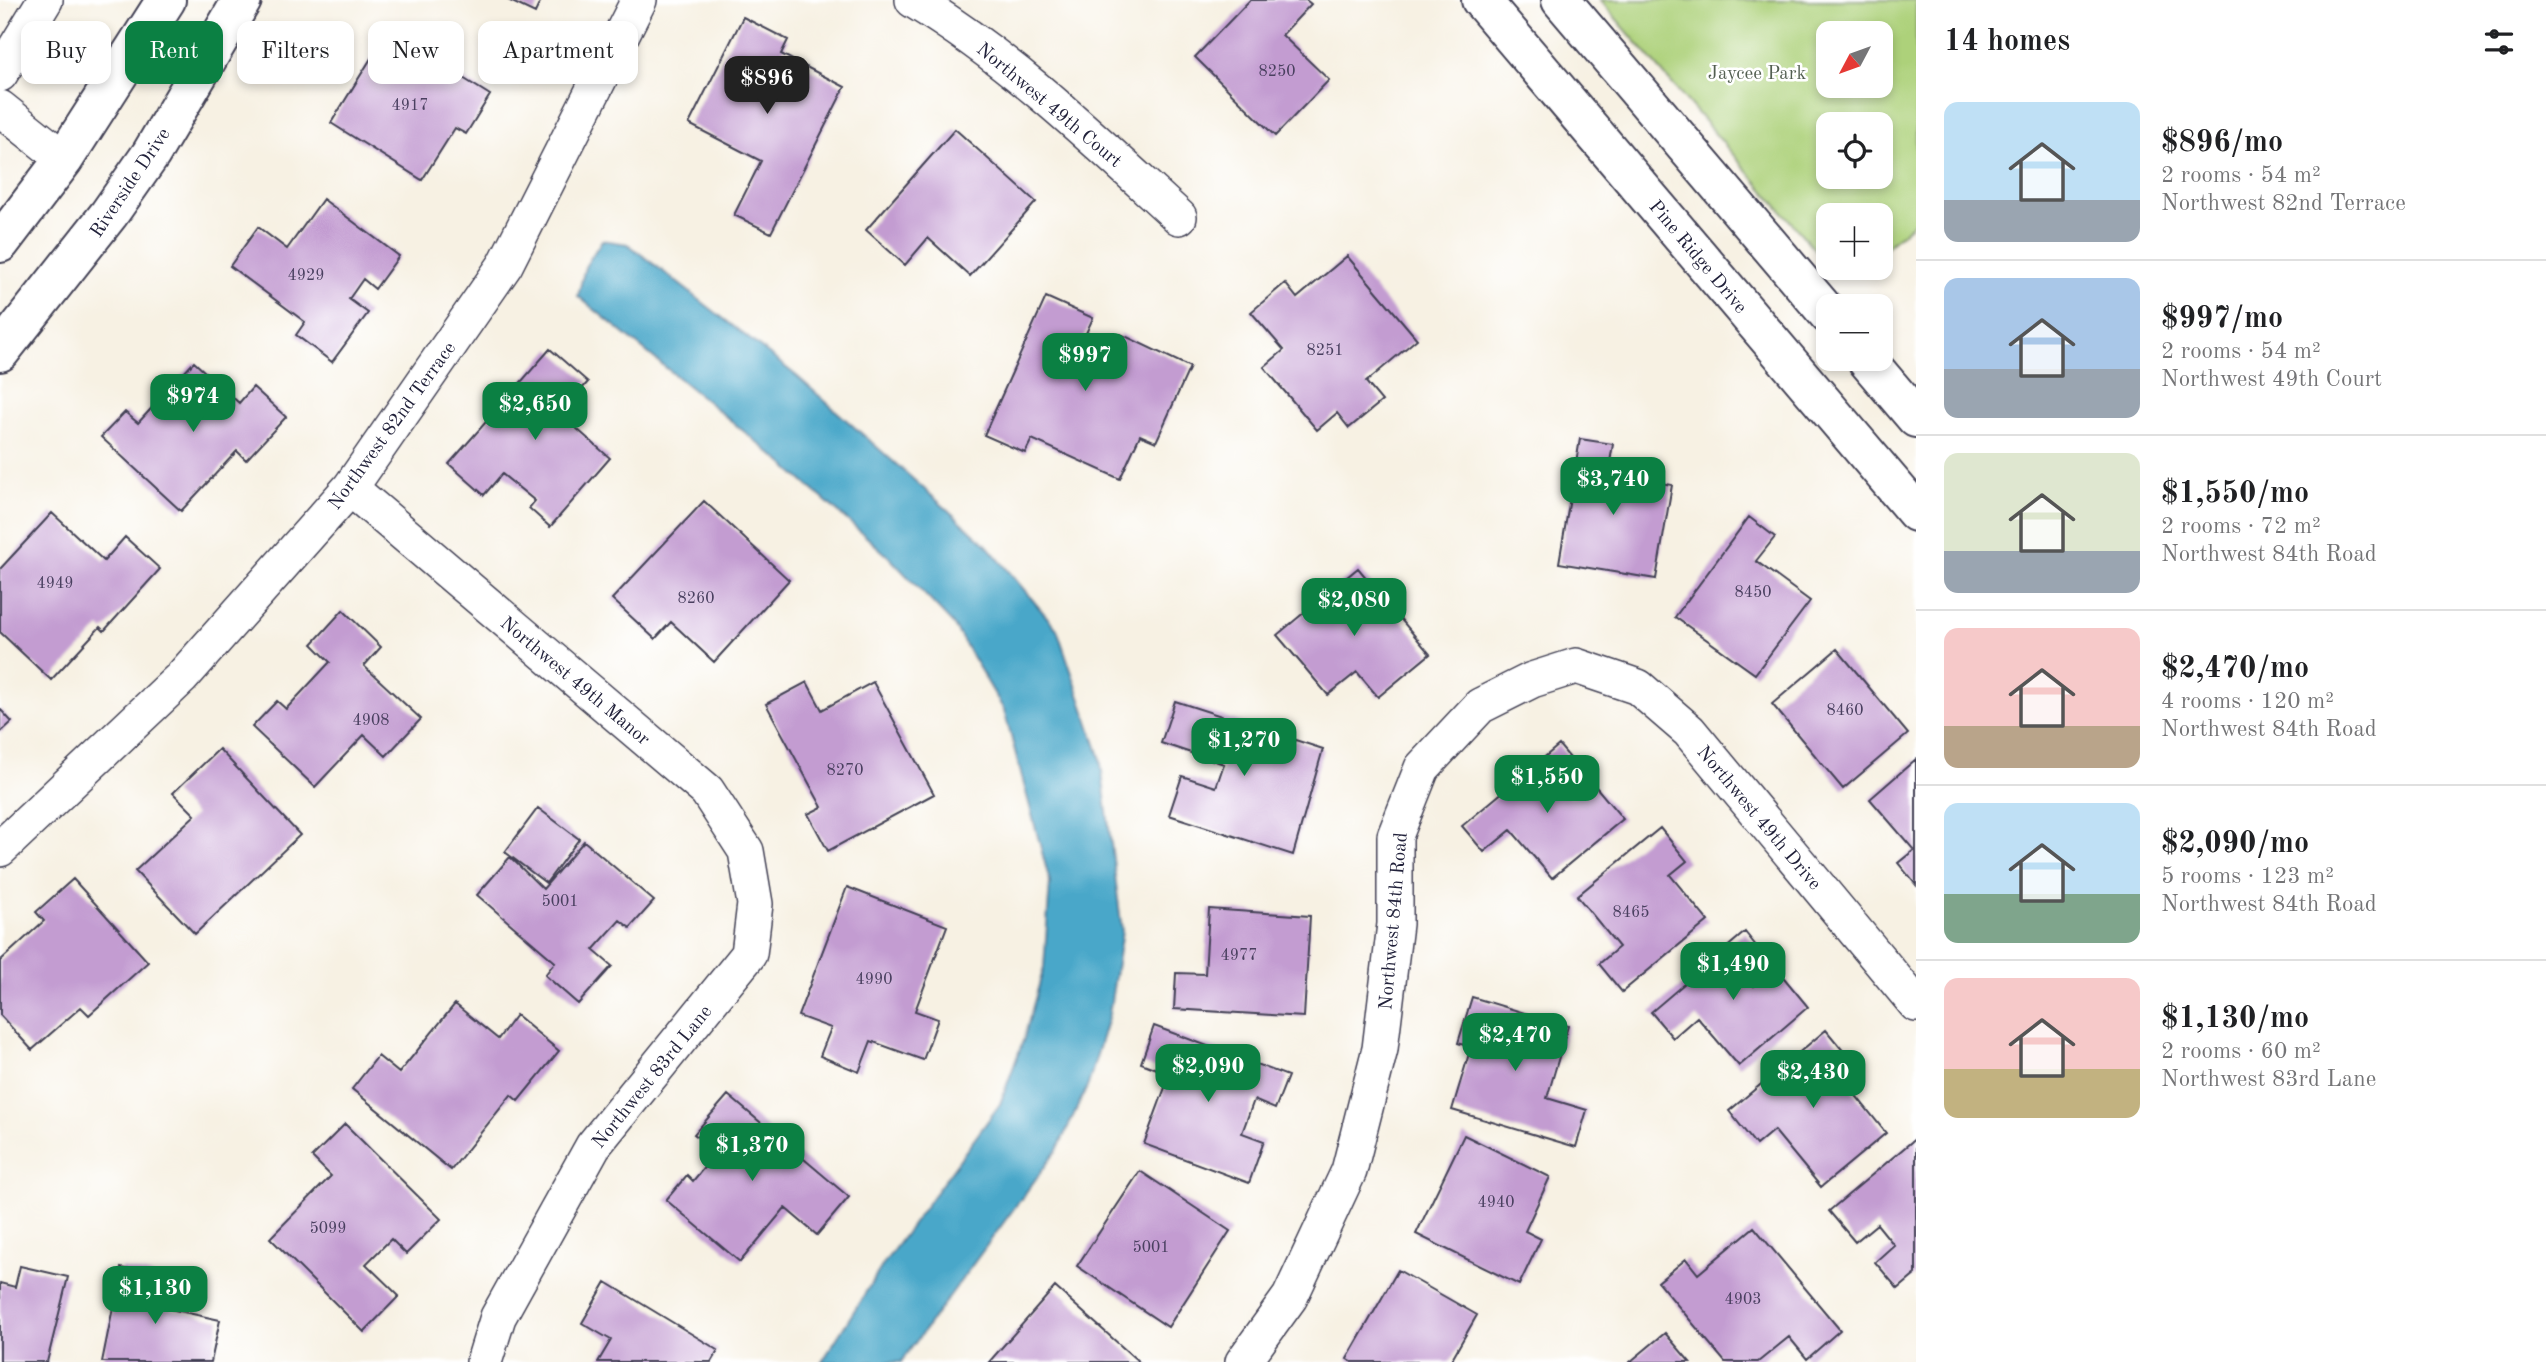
<!DOCTYPE html>
<meta charset="utf-8">
<style>
:root{--surface:#fff;--page:#f6f6f6;--text:#202124;--muted:#757577;--line:#e0e0e0;--accent:#0b8043}
body{margin:0;font-family:"Old Standard TT",serif;background:var(--page);color:var(--text);height:100vh;display:flex;flex-direction:column;font-size:26px;white-space:nowrap}
*{box-sizing:border-box;margin:0}
p{font-size:23px;color:var(--muted)}
.icon{flex:none;width:38px;height:38px;fill:none;stroke:currentColor;stroke-width:2;stroke-linecap:round;stroke-linejoin:round}
.map{position:relative;flex:1;overflow:hidden}
.sheet{display:flex;flex-direction:column;background:var(--surface);width:630px}
.sheet>*{flex:none}
.banner{position:absolute;left:21px;top:21px;width:665px;height:63px;display:flex;gap:14px}
.needle{width:46px;rotate:229deg}
.controls{position:absolute;left:1816px;top:21px;display:grid;gap:14px}
.controls a{display:grid;place-items:center;width:77px;height:77px;border-radius:14px;background:var(--surface);box-shadow:0 4px 10px #0003;font-size:35px}
.price{position:absolute;translate:-50% -60px;padding:0 16px;border-radius:14px;background:var(--accent);color:#fff;font-size:23px;line-height:46px;filter:drop-shadow(0 2px 4px #0008)}
.price::after{content:'';position:absolute;left:50%;top:42px;width:21px;height:16px;margin-left:-10px;background:inherit;clip-path:polygon(0 0,100% 0,50% 100%)}
.price.selected{background:#222;color:#fff}
ul{padding:0;list-style:none}
li{display:flex;align-items:center;gap:21px;height:175px;padding:0 28px}
li+li{border-top:2px solid var(--line)}
li span{display:grid;place-items:center;flex:none;width:196px;height:140px;border-radius:14px;color:#555}
li>.icon{margin-inline-start:auto}
span .icon{width:84px;height:84px;fill:#fffc;stroke-width:1}
li b{font-size:30px}
h2{display:flex;justify-content:space-between;align-items:center;height:84px;padding:0 28px;font-size:30px}
.tag{padding:0 24px;border-radius:14px;background:var(--surface);box-shadow:0 4px 10px #0003;font-size:24px;line-height:63px}
.tag.selected{background:var(--accent);color:#fff}
main{display:flex;flex:1;min-height:0}
.map>svg:first-child{display:block}
.green{fill:#add17a;stroke:#687a5a;stroke-width:2;fill-rule:evenodd}
.water{fill:#4aa7c9;stroke:#366482;stroke-width:2}
.building{fill:#c39cd1}
.lines{fill:none;stroke-linecap:round;stroke-linejoin:round}
.minor-casing{stroke:#424154;stroke-width:38}
.tertiary-casing{stroke:#424154;stroke-width:42}
.minor{stroke:#fff;stroke-width:35}
.tertiary{stroke:#fff;stroke-width:38}
.labels{text-anchor:middle;stroke-width:5;stroke-linejoin:round;paint-order:stroke}
.number-label{font-size:16px;fill:#4a4060}
.park-label{font-size:19px;fill:#535f51;stroke:#fff}
.street-label{font-size:19px;fill:#22223b;stroke:#fff}
</style>
<main>
<div class="map">
<svg width="1916" height="1362" viewBox="0 0 1916 1362">
<rect width="100%" height="100%" fill="#fff"/>
<filter id="ink" filterUnits="userSpaceOnUse"><feTurbulence type="fractalNoise" baseFrequency=".0143" numOctaves="2"/><feDisplacementMap in="SourceGraphic" scale="14" xChannelSelector="R" yChannelSelector="G"/><feConvolveMatrix kernelMatrix="1 2 1 2 8 2 1 2 1" color-interpolation-filters="sRGB"/></filter>
<filter id="wash" filterUnits="userSpaceOnUse"><feTurbulence type="fractalNoise" baseFrequency=".00686" numOctaves="4" result="noise"/><feDisplacementMap in="SourceGraphic" scale="28" xChannelSelector="R" yChannelSelector="G"/><feGaussianBlur stdDeviation="1.57" result="paint"/><feColorMatrix in="noise" values="0 0 0 0 0 0 0 0 0 0 0 0 0 0 0 0 0 1.4 0 .05"/><feComposite in="paint" operator="in"/></filter>
<g filter="url(#wash)">
<rect width="100%" height="100%" fill="#f7f1e3"/>
<path class="green" d="M1600,0H1916V221L1881,251V215H1829V266ZM1829,33H1881V86H1829ZM1829,124H1881V177H1829Z"/>
<path class="water" d="M602,240L628,244L798,377L985,543L1057,629L1100,756L1122,931L1109,1014L1088,1085L1057,1150L901,1362H822L884,1263L1000,1104L1024,1038L1044,967L1050,882L1004,710L953,624L888,556L779,460L578,296L585,267Z"/>
<g id="blocks">
<path class="building" d="M508,0H541L535,13Z
M1250,0H1306L1311,4L1282,35L1329,80L1275,136L1195,57Z
M743,17L788,40L781,54L845,87L771,233L734,215L761,161L689,124Z
M388,31L490,95L466,134L455,128L422,180L331,123Z
M955,129L1036,202L970,276L928,238L905,265L866,230Z
M323,199L399,256L375,289L363,279L349,299L368,313L332,362L296,335L305,322L230,266L258,227L287,249Z
M1347,256L1417,339L1366,382L1382,401L1349,428L1337,413L1317,430L1264,367L1284,350L1251,312L1285,283L1297,298Z
M1046,297L1093,318L1080,346L1110,360L1121,334L1190,367L1156,442L1140,435L1120,479L1032,439L1025,453L984,435Z
M550,349L588,382L560,414L610,458L550,527L529,508L535,501L502,474L484,495L449,464Z
M194,362L239,403L253,387L286,417L246,460L237,451L181,511L101,437L125,412L138,423Z
M1580,439L1613,444L1608,474L1672,485L1656,579L1559,563Z
M704,501L789,580L714,662L671,622L655,639L612,599Z
M52,513L104,561L125,537L160,569L104,631L100,627L51,680L0,632V569Z
M1749,517L1775,537L1756,561L1810,601L1755,674L1675,617Z
M1358,568L1430,654L1378,697L1357,672L1328,695L1277,635Z
M343,610L381,647L364,666L421,719L386,756L364,735L315,787L252,727L277,701L286,709L330,662L312,644Z
M1837,649L1908,734L1843,789L1772,704Z
M807,682L822,710L873,682L934,794L828,851L808,814L822,807L766,704Z
M1175,701L1323,749L1293,855L1169,815L1182,776L1216,787L1224,764L1161,743Z
M0,709L12,722L0,733Z
M1559,745L1580,770L1560,788L1570,798L1591,781L1623,819L1552,878L1511,830L1484,852L1462,826Z
M219,749L300,835L195,934L135,871L195,815L173,793Z
M1916,759V885L1898,863L1914,850L1870,799Z
M538,808L579,839L546,883L505,852Z
M1660,828L1687,861L1670,875L1708,921L1622,992L1599,964L1619,947L1577,896Z
M584,841L654,901L630,928L620,920L593,950L612,966L578,1004L545,975L555,962L477,895L510,857L543,889Z
M73,879L148,962L89,1015L81,1007L32,1050L0,1015V961L44,921L36,912Z
M847,887L947,926L915,1011L938,1019L923,1060L871,1041L859,1072L820,1056L831,1028L798,1016Z
M1209,909L1310,916L1304,1017L1174,1009L1176,973L1205,974Z
M1745,932L1765,957L1744,974L1754,986L1775,967L1808,1007L1739,1066L1697,1017L1673,1038L1651,1012Z
M1472,997L1568,1026L1547,1098L1587,1110L1576,1147L1452,1110L1471,1047L1458,1043Z
M455,1004L498,1039L516,1015L559,1051L518,1101L511,1095L451,1170L352,1089L378,1056L399,1073Z
M1154,1026L1288,1076L1275,1109L1254,1100L1242,1133L1264,1141L1249,1183L1144,1144L1170,1074L1141,1063Z
M1826,1030L1863,1075L1849,1087L1886,1133L1821,1187L1774,1130L1756,1145L1729,1111Z
M728,1095L849,1197L817,1235L785,1208L740,1262L666,1200L687,1175L693,1181L717,1152L694,1134Z
M345,1124L441,1219L406,1254L391,1239L366,1264L399,1296L364,1332L270,1238L331,1176L312,1157Z
M1464,1135L1550,1177L1525,1231L1541,1239L1519,1285L1416,1234Z
M1916,1138V1274L1898,1289L1875,1262L1894,1245L1877,1224L1855,1242L1829,1211Z
M1140,1171L1230,1231L1168,1327L1077,1266Z
M1754,1227L1840,1330L1807,1359L1789,1337L1758,1362H1725L1658,1282L1686,1259L1698,1274Z
M20,1266L68,1277L47,1362H0V1283L15,1287Z
M121,1268L162,1277L156,1306L220,1320L211,1362H102Z
M1398,1270L1477,1315L1450,1362H1352L1347,1359Z
M606,1282L718,1350L711,1362H598L611,1340L582,1323Z
M1055,1287L1139,1362H989Z
M1665,1333L1690,1362H1630Z"/>
</g>
</g>
<g filter="url(#ink)">
<use href="#blocks" fill-opacity="0" stroke="#424154" stroke-width="2"/>
<g class="lines">
<defs>
<path id="minor" d="M913,0C1011,59 1095,140 1179,217
M0,74L45,0
M0,108L64,159
M350,488L707,791L746,851L755,904L749,954L593,1146L498,1317L484,1362
M0,849L181,678L350,488L505,265L639,0
M1243,1362L1290,1297L1349,1171L1380,1049L1395,924V836L1422,768L1480,706L1532,680L1576,666L1638,687L1689,731L1916,1004"/>
<path id="tertiary" d="M1481,0L1916,512
M1561,0L1829,315
M0,243L64,159L166,0
M0,352L109,214L151,154L242,0
M1866,359L1916,418"/>
</defs>
<use href="#minor" class="minor-casing"/>
<use href="#tertiary" class="tertiary-casing"/>
<use href="#minor" class="minor"/>
<use href="#tertiary" class="tertiary"/>
</g>
</g>
<g class="labels">
<g class="number-label">
<text x="1277" y="76">8250</text>
<text x="410" y="110">4917</text>
<text x="306" y="280">4929</text>
<text x="1325" y="355">8251</text>
<text x="55" y="588">4949</text>
<text x="1753" y="597">8450</text>
<text x="696" y="603">8260</text>
<text x="1845" y="715">8460</text>
<text x="371" y="725">4908</text>
<text x="845" y="775">8270</text>
<text x="560" y="906">5001</text>
<text x="1631" y="917">8465</text>
<text x="1239" y="960">4977</text>
<text x="874" y="984">4990</text>
<text x="1496" y="1207">4940</text>
<text x="328" y="1233">5099</text>
<text x="1151" y="1252">5001</text>
<text x="1743" y="1304">4903</text>
</g>
<g class="park-label">
<text x="1757" y="79">Jaycee Park</text>
</g>
<g class="street-label">
<text transform="translate(1050 104) rotate(40)" y="7">Northwest 49th Court</text>
<text transform="translate(129 182) rotate(-56)" y="7">Riverside Drive</text>
<text transform="translate(1699 256) rotate(50)" y="7">Pine Ridge Drive</text>
<text transform="translate(391 425) rotate(-54)" y="7">Northwest 82nd Terrace</text>
<text transform="translate(576 680) rotate(40)" y="7">Northwest 49th Manor</text>
<text transform="translate(1760 817) rotate(50)" y="7">Northwest 49th Drive</text>
<text transform="translate(1392 921) rotate(-85)" y="7">Northwest 84th Road</text>
<text transform="translate(651 1076) rotate(-51)" y="7">Northwest 83rd Lane</text>
</g>
</g>
</svg>
<div class="controls">
<a><svg class="needle" viewBox="-14 -14 28 28"><path d="M0-13l5 13h-10z" fill="#e53935"/><path d="M0 13l5-13h-10z" fill="#757577"/></svg></a>
<a><svg class="icon" aria-label="locate" viewBox="0 0 24 24"><circle cx="12" cy="12" r="6"/><path d="M12 2v4M12 18v4M2 12h4M18 12h4"/></svg></a>
<a>+</a>
<a>−</a>
</div>
<b class="price selected" style="left:767px;top:116px">$896</b>
<b class="price" style="left:1085px;top:393px">$997</b>
<b class="price" style="left:193px;top:434px">$974</b>
<b class="price" style="left:535px;top:442px">$2,650</b>
<b class="price" style="left:1613px;top:517px">$3,740</b>
<b class="price" style="left:1354px;top:638px">$2,080</b>
<b class="price" style="left:1244px;top:778px">$1,270</b>
<b class="price" style="left:1547px;top:815px">$1,550</b>
<b class="price" style="left:1733px;top:1002px">$1,490</b>
<b class="price" style="left:1515px;top:1073px">$2,470</b>
<b class="price" style="left:1208px;top:1104px">$2,090</b>
<b class="price" style="left:1813px;top:1110px">$2,430</b>
<b class="price" style="left:752px;top:1183px">$1,370</b>
<b class="price" style="left:155px;top:1326px">$1,130</b>
<div class="banner">
<a class="tag">Buy</a>
<a class="tag selected">Rent</a>
<a class="tag">Filters</a>
<a class="tag">New</a>
<a class="tag">Apartment</a>
</div>
</div>
<section class="sheet">
<h2>14 homes<svg class="icon" aria-label="filters" viewBox="0 0 24 24"><path d="M4 7h16M4 17h16"/><circle cx="9" cy="7" r="2"/><circle cx="15" cy="17" r="2"/></svg></h2>
<ul>
<li><span style="background:linear-gradient(#bfe0f5 70%,#9aa5b1 0)"><svg class="icon" aria-label="home" viewBox="0 0 24 24"><path d="M3 11l9-7 9 7M6 9v11h12V9"/></svg></span><div><b>$896/mo</b><p>2 rooms · 54 m²</p><p>Northwest 82nd Terrace</p></div></li>
<li><span style="background:linear-gradient(#a9c7e8 65%,#9aa5b1 0)"><svg class="icon" aria-label="home" viewBox="0 0 24 24"><path d="M3 11l9-7 9 7M6 9v11h12V9"/></svg></span><div><b>$997/mo</b><p>2 rooms · 54 m²</p><p>Northwest 49th Court</p></div></li>
<li><span style="background:linear-gradient(#dfe7d0 70%,#9aa5b1 0)"><svg class="icon" aria-label="home" viewBox="0 0 24 24"><path d="M3 11l9-7 9 7M6 9v11h12V9"/></svg></span><div><b>$1,550/mo</b><p>2 rooms · 72 m²</p><p>Northwest 84th Road</p></div></li>
<li><span style="background:linear-gradient(#f6c9c9 70%,#b9a48a 0)"><svg class="icon" aria-label="home" viewBox="0 0 24 24"><path d="M3 11l9-7 9 7M6 9v11h12V9"/></svg></span><div><b>$2,470/mo</b><p>4 rooms · 120 m²</p><p>Northwest 84th Road</p></div></li>
<li><span style="background:linear-gradient(#bfe0f5 65%,#7fa58c 0)"><svg class="icon" aria-label="home" viewBox="0 0 24 24"><path d="M3 11l9-7 9 7M6 9v11h12V9"/></svg></span><div><b>$2,090/mo</b><p>5 rooms · 123 m²</p><p>Northwest 84th Road</p></div></li>
<li><span style="background:linear-gradient(#f6c9c9 65%,#c2b280 0)"><svg class="icon" aria-label="home" viewBox="0 0 24 24"><path d="M3 11l9-7 9 7M6 9v11h12V9"/></svg></span><div><b>$1,130/mo</b><p>2 rooms · 60 m²</p><p>Northwest 83rd Lane</p></div></li>
</ul>
</section>
</main>
